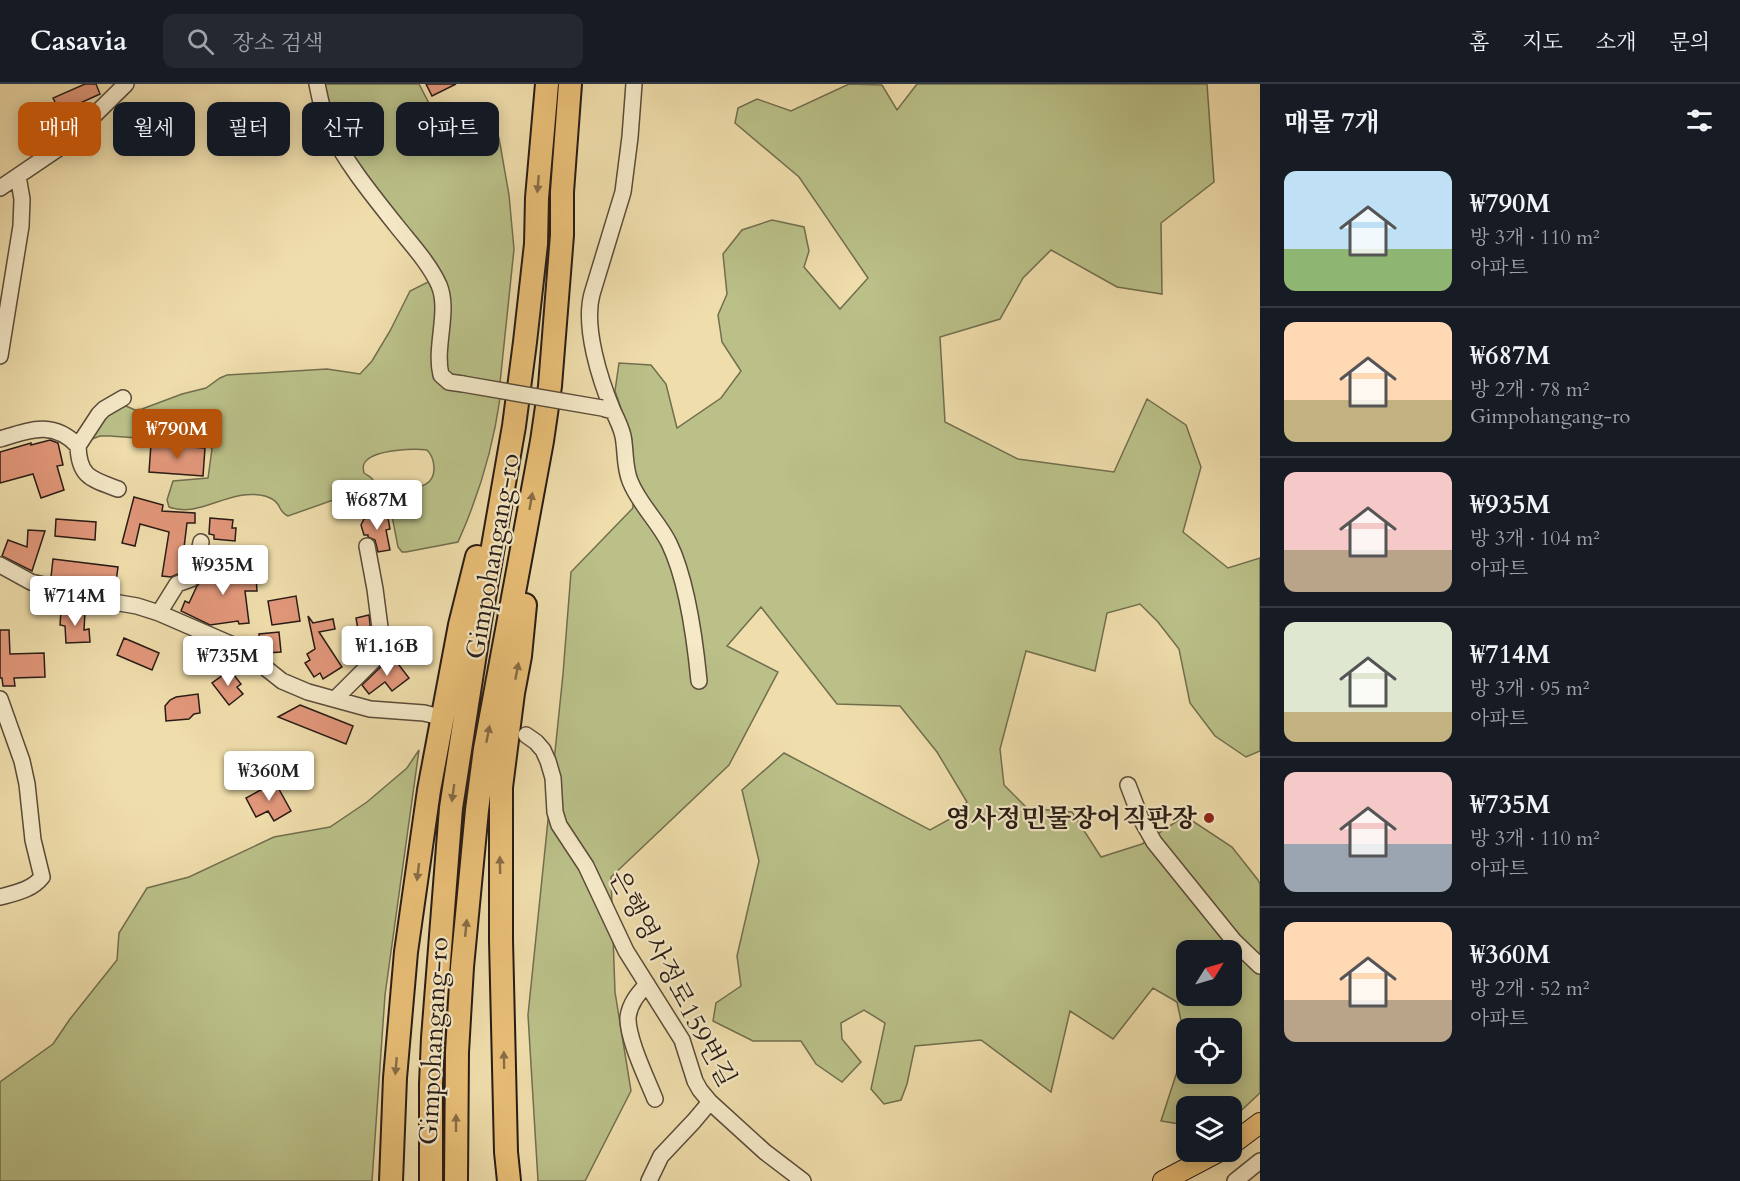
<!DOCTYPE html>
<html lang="ko">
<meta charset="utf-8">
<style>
:root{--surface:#171b24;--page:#242831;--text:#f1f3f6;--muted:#9ea1a6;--line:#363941;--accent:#b45309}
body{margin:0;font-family:Cardo,"Noto Serif KR",serif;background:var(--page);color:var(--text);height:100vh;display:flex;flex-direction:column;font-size:22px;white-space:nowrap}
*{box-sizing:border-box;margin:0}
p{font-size:20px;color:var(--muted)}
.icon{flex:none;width:33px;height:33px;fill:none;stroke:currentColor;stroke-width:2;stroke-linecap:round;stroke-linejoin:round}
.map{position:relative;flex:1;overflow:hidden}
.sheet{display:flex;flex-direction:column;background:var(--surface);width:480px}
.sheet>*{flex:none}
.banner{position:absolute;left:18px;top:18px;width:570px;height:54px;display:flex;gap:12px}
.needle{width:39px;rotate:53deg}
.tools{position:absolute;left:1176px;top:856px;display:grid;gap:12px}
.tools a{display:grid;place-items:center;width:66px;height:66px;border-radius:12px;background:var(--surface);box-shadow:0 3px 15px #0003;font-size:30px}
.price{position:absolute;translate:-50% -51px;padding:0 14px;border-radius:6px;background:#fff;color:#222;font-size:20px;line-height:39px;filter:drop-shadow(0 2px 3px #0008)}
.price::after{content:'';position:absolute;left:50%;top:36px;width:18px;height:14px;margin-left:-9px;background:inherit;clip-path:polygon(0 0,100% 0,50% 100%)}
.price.on{background:var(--accent);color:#fff}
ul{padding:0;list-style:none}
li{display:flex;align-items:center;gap:18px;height:150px;padding:0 24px}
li+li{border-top:2px solid var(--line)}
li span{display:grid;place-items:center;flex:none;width:168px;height:120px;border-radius:12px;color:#555}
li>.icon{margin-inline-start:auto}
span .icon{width:72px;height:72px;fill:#fffc;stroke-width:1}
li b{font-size:26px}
h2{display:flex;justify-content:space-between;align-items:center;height:72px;padding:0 24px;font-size:26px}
.pill{padding:0 21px;border-radius:12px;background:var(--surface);box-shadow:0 3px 15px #0003;font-size:21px;line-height:54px}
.pill.on{background:var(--accent);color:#fff}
header{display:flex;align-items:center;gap:36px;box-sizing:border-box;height:84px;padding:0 30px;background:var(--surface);border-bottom:2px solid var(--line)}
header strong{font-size:28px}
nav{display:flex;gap:33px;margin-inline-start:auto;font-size:21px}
.search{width:420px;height:54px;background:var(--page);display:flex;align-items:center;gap:15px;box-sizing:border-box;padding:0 21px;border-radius:12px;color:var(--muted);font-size:22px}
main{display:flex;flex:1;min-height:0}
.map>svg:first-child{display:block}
.green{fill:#bac088;stroke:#716e4e;stroke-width:1.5;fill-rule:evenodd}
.building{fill:#e2977a;stroke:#281b15;stroke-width:1.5}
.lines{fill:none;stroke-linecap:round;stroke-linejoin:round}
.minor-casing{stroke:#5a4c3a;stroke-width:18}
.major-casing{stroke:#281b15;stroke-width:22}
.highway-casing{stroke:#281b15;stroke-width:26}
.minor{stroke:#f5e9c8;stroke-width:15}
.major{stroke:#e8be76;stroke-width:20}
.highway{stroke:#e8be76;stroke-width:22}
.minor-bridge-casing{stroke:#5a4c3a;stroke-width:18;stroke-linecap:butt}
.minor-bridge{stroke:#f5e9c8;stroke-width:15}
.oneway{fill:#886c46}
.poi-dot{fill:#8f2418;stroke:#f5e9c8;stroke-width:2}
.labels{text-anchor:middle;stroke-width:4.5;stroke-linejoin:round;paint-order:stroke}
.street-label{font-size:26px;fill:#281b15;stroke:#f5e9c8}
.poi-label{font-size:26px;font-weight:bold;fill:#281b15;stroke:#f5e9c8;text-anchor:end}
</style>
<header>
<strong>Casavia</strong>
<div class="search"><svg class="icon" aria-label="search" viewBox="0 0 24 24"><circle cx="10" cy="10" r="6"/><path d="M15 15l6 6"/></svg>장소 검색</div>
<nav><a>홈</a><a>지도</a><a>소개</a><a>문의</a></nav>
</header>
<main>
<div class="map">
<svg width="1260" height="1097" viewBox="0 0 1260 1097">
<rect width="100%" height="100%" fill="#efddab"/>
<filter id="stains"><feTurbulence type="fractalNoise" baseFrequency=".00333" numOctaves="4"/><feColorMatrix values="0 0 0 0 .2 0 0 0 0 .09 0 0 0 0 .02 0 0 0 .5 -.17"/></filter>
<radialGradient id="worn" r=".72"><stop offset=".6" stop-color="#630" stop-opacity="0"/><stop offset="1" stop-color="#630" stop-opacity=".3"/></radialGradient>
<path class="green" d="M321,0H419L433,27L437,31L490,44L497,49L499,54L509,111L514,165L500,299C485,297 454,298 444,286L447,220L384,118L335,46Z
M849,0L882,1L897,26L917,0H1207L1214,98L1161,139L1162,210L1117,203L1051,166L1023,194L1000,235L940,253L945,338L1018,375L1114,388L1147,315L1186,341L1201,383L1183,448L1228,484L1260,474V667L1246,673L1215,652L1190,619L1179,565L1158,538L1140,520L1107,529L1095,587L1026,567L1000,665L1004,701L1027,724L1072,728L1101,773L1142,760L1185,732L1232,763L1258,796L1260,800V1009L1232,1035V1023H1186V1041L1161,1037L1186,960L1177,918L1153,904L1113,955L1070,927L1051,1008L981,956L915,962L907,1000L901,1016L884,1020L871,1005L885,939L864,926L841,939L842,955L861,978L842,998L816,980L801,957H753L713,937L716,919L741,902L737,872L759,777L742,706L784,669L930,746L950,735L967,718L937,668L900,622L837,620L761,523L727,562L778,588L729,681L611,793L615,908L631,1007L585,1097H538L528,931L563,590L571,488L633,424L632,356L615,307L619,279L651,281L666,300L677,344L721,314L741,287L722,258L718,231L727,210L723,170L742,146L772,136L804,143L809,167L804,183L840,225L868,194L799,93L735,39L738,24L757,15L791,27ZM1186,867H1232V912H1186ZM1186,945H1232V990H1186Z
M432,196L436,206L435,289L500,314C493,365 479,411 458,458L406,468H402L398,463L391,427C395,402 410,408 426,400C438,393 435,374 427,366C414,364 377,366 367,376C362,380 363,384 364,389C370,393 378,396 370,403L288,432C276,427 284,418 265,412C230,403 200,435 169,423L167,416L173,397L208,394L212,365L207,359L110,352H100L84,358L119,319L135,326L142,325L182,310L206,304L220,294L227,291L327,285L360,290L372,277L390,247L410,207Z
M419,666L385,911L372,1097H0V998L53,960L70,935L117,876L119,849L147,804L189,793L274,753L330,743L367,718L407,684Z"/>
<path class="building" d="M85,0H96L100,10L69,24L74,35L60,41L52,20L55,18L53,14Z
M426,0H456L432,12Z
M50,356L58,359L63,381L57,382L64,406L41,414L33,390L0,399V368L31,359V361Z
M151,360L205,364L203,392L149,388Z
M134,413L163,421L162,427L195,429V439H187L182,480L186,481L185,487L171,493L162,492L169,448L140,440L135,462L122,459Z
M379,432L388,434L390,445L386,446L390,466L378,468L375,456L368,453V451H364L361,441L364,435Z
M210,434L233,436L232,444H236L235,457L214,455V451L209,450Z
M56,435L96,438L95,456L55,452Z
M28,446L45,447L32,487L2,472L8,456L27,463Z
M53,475L118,483L115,505L102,503L103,498L51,493Z
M255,478L257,507H245L249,539L239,540L238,537L210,541L181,527L185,517L189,519L197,502L202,496L205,488H234L233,480Z
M296,512L300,537L272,541L268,517Z
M61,527L85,528L84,546L89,545L90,558L66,559L65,542L60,541Z
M369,531L372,559L370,567L362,569L356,534Z
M308,532L313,539L333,535L335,545L319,548L342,583L323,595L320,589L314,593L305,579L310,576L307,570L315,565Z
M0,546H9L10,570L44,569L45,593L14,594L15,602H3L2,594H0Z
M279,548L281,568L266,569L265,560L260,561L259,550Z
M124,554L159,569L152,586L117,571Z
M191,554L210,562L206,571L198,567L193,576L185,566Z
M392,572L409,594L392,607L385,598L369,610L362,601Z
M230,586L241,600L237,603L243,610L229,621L212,599Z
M198,610L200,629L194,630L189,635L166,637L165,622L170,616L176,613Z
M300,621L353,642L346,660L278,633Z
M275,698L291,727L274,737L268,727L256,733L246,714Z"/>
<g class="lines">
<defs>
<path id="minor" d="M317,0C320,15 323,30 329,44C345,78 373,112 396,141C411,160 429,179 439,201C450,227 434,263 441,291L449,298L463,300
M0,104L65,60L126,0
M0,272L21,142L22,115L18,92
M605,325L613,327C617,335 621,343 623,352C626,367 624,382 630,397C639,420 658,437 669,459C687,496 695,556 699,597
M613,327C600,296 583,243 592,210L623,108L630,53L634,0
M0,355C30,346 53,336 78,362C79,393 91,395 118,405
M78,362L99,330L104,325L123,314
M0,481L31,498L69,507L90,514L137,522L159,529L242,565L282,597L308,608L370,625L424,629L432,631
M159,529L177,500L191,495L194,491L201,458
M0,615L22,677L27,700L33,756L42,793C32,806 15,809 0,813
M335,615L377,573L380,569L382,559L375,505L367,462
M526,651L536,658L543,666L548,677L553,694L555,728L559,741L586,782L626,867L682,956L695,997L700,1006L710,1018L765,1068L803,1097
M1128,701L1141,735L1154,758L1234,857L1260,882
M647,900C638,910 630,919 628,933C627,954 647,995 655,1015
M649,1097L661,1072L694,1037L710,1018
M1235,1097L1260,1077"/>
<path id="major" d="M1232,1060L1260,1039
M1163,1097L1218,1068"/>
<path id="highway" d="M391,1097L395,994L406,868L429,706L460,541L477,473
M431,1097V1000L433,954L451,724L480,537L514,342L525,258L536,160L537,114L547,0
M456,1097L457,968L462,883L477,726L485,665L542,357L550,302L562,151V108L570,0
M509,1097L506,1068L501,856V703L513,609L520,572L525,521"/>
</defs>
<use href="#minor" class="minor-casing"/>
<use href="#major" class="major-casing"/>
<use href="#highway" class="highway-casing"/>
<use href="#minor" class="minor"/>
<use href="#major" class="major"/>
<use href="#highway" class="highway"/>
<defs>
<path id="minor-bridge" d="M463,300L602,324"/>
</defs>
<use href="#minor-bridge" class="minor-bridge-casing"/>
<use href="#minor-bridge" class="minor-bridge"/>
</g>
<defs><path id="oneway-solid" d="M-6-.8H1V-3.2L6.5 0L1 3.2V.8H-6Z" transform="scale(1.5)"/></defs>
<g class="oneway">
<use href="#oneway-solid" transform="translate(538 100) rotate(95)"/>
<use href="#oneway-solid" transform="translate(531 417) rotate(-80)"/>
<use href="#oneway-solid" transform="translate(517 587) rotate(-79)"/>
<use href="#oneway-solid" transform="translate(488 650) rotate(-79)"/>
<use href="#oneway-solid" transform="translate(453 709) rotate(98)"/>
<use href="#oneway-solid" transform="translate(500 781) rotate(-91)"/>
<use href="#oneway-solid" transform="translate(418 788) rotate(97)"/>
<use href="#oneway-solid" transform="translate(466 844) rotate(-84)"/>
<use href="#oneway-solid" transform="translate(504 976) rotate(-91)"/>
<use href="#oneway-solid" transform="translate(396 982) rotate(95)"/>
<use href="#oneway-solid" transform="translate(456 1039) rotate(-90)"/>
</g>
<circle class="poi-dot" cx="1209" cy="734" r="6"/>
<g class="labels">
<g class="street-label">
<text transform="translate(492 472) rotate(-80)" y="9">Gimpohangang-ro</text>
<text transform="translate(673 894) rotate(62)" y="9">은행영사정로159번길</text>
<text transform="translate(433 957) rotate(-87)" y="9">Gimpohangang-ro</text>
</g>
<g class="poi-label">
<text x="1197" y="743">영사정민물장어직판장</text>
</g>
</g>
<rect width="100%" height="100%" filter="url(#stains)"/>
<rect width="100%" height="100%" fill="url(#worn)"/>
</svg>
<div class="tools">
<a><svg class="needle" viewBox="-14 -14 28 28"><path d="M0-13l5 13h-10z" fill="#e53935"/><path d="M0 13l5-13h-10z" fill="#9ea1a6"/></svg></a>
<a><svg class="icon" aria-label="locate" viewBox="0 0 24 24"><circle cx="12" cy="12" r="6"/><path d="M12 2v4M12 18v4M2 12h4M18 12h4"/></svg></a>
<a><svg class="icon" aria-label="layers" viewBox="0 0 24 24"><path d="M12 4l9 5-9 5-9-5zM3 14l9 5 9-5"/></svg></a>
</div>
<b class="price on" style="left:177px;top:376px">₩790M</b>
<b class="price" style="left:377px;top:447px">₩687M</b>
<b class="price" style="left:223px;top:512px">₩935M</b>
<b class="price" style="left:75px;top:543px">₩714M</b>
<b class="price" style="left:387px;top:593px">₩1.16B</b>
<b class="price" style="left:228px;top:603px">₩735M</b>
<b class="price" style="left:269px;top:718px">₩360M</b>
<div class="banner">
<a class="pill on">매매</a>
<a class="pill">월세</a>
<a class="pill">필터</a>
<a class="pill">신규</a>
<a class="pill">아파트</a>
</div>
</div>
<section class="sheet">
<h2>매물 7개<svg class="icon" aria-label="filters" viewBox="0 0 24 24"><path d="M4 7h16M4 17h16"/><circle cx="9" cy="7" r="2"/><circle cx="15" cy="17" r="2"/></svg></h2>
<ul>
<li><span style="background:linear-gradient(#bfe0f5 65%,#8fb573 0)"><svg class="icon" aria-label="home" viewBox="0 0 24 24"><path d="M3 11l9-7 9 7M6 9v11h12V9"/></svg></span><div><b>₩790M</b><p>방 3개 · 110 m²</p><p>아파트</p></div></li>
<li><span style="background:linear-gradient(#ffd9b3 65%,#c2b280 0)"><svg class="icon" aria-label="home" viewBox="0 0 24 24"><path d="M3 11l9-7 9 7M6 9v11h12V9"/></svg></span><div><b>₩687M</b><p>방 2개 · 78 m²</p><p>Gimpohangang-ro</p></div></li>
<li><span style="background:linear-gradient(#f6c9c9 65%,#b9a48a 0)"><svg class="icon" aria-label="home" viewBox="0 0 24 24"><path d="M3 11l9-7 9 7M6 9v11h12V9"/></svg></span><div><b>₩935M</b><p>방 3개 · 104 m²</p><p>아파트</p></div></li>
<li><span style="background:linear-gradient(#dfe7d0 75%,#c2b280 0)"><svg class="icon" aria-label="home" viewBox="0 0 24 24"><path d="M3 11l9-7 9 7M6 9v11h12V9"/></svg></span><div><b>₩714M</b><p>방 3개 · 95 m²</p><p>아파트</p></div></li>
<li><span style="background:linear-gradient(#f6c9c9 60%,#9aa5b1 0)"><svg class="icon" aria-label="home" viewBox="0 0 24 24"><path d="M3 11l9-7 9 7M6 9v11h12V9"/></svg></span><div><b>₩735M</b><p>방 3개 · 110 m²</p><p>아파트</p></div></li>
<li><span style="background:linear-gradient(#ffd9b3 65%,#b9a48a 0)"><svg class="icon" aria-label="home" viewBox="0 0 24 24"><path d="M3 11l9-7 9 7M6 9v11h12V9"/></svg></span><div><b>₩360M</b><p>방 2개 · 52 m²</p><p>아파트</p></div></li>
</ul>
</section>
</main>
